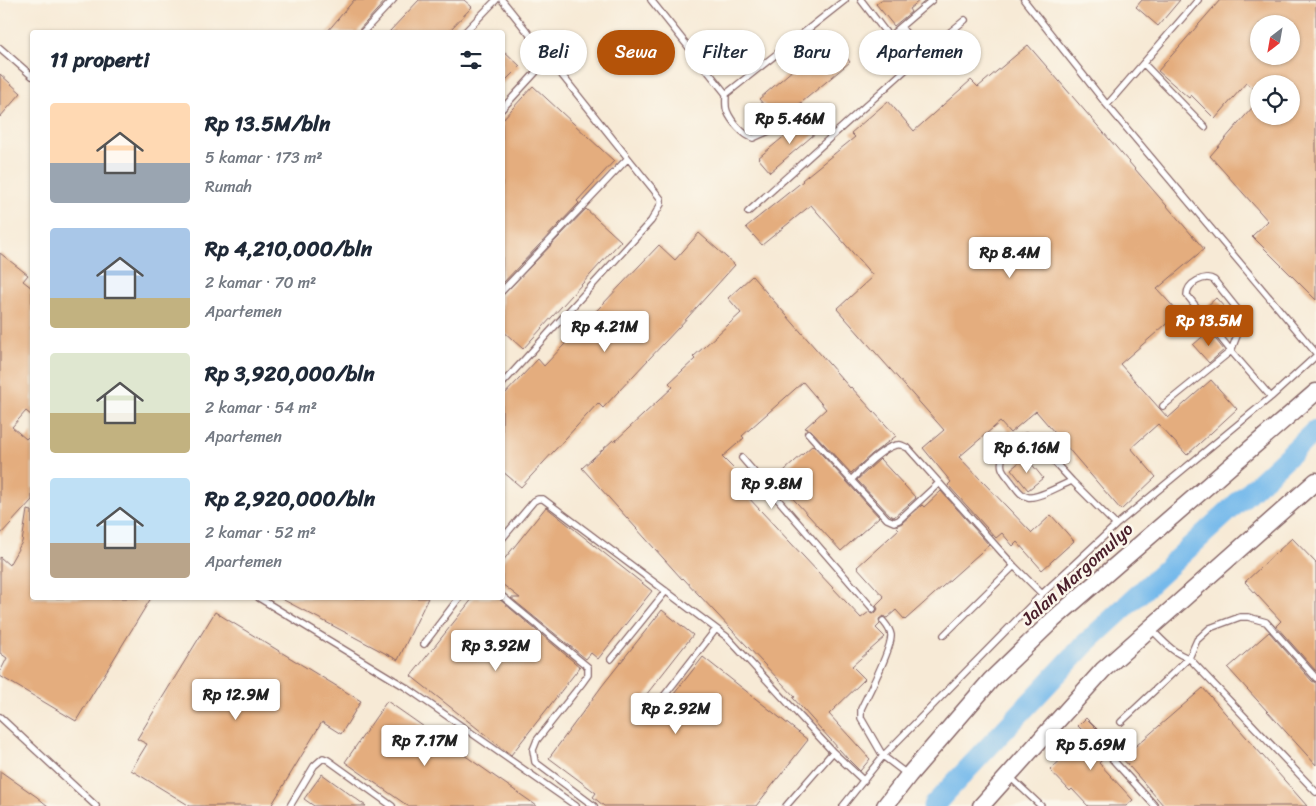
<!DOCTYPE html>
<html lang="id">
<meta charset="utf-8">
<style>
:root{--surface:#fff;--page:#f2f2f3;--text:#1f2937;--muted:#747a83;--accent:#b45309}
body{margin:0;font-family:Sriracha,sans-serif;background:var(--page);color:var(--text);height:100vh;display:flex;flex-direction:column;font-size:19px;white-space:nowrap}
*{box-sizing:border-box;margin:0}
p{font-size:16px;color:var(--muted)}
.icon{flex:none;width:28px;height:28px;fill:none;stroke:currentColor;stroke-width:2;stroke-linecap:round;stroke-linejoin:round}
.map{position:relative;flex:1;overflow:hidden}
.side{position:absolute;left:30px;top:30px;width:475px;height:570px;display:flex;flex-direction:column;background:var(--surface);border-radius:5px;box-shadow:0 1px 4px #0004}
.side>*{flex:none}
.hud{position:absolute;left:520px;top:30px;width:475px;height:45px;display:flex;gap:10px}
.needle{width:32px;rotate:211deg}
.tools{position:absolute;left:1250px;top:15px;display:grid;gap:10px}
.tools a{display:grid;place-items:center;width:50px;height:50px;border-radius:50%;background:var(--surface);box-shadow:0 1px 4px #0004;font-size:25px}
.price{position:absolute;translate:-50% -42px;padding:0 11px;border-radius:5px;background:#fff;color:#222;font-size:16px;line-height:32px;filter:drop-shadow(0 1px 2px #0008)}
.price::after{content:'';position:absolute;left:50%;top:30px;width:15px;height:11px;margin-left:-8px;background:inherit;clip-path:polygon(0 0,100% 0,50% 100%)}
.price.current{background:var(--accent);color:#fff}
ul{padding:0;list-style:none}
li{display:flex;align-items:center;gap:15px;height:125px;padding:0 20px}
li span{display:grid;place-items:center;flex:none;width:140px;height:100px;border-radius:5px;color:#555}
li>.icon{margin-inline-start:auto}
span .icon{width:60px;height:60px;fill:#fffc;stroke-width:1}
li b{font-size:21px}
h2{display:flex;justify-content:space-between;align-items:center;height:60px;padding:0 20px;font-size:21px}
.pill{padding:0 18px;border-radius:22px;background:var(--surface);box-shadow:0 1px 4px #0004;font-size:18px;line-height:45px}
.pill.current{background:var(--accent);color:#fff}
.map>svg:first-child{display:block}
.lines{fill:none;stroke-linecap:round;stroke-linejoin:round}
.river{stroke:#75b9eb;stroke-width:21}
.building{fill:#e4ad7e;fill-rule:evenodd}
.lane-casing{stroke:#876667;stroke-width:8}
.secondary-casing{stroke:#876667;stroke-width:19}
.lane{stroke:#fff;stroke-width:5.5}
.secondary{stroke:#fff;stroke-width:16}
.labels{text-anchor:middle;stroke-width:5;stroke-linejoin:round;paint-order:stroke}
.street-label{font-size:18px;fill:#4a1f2b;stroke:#fbf7ec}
</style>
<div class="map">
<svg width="1316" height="806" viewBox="0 0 1316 806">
<rect width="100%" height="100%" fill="#fbf7ec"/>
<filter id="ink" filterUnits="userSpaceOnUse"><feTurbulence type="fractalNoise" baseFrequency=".02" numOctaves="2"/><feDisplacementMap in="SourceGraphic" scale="10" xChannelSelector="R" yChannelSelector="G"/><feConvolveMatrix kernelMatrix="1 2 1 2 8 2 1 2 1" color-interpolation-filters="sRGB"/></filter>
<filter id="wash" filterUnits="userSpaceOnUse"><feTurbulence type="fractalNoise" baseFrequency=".0096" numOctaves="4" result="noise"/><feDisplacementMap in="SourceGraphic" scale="20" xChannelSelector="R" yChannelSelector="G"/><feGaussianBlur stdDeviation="1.12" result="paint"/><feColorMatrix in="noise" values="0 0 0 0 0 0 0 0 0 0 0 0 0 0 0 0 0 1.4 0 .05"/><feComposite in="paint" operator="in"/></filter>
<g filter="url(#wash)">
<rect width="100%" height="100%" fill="#f7ead6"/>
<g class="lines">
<path class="river" d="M933,806L1085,644L1316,430"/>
</g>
<g id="blocks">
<path class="building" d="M354,0H386L357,32H327Z
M419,0H464L472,7L448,32H389Z
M881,0H920L909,9L911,12L894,26L876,4Z
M1142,0H1180L1158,26L1136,7Z
M1220,0H1316V300L1252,236L1268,221L1210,156L1259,100V116H1291V84H1259V93L1246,83L1215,119L1191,95L1189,98L1158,71ZM1259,24H1291V56H1259Z
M830,38L850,62L778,122L759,99Z
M1028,45L1204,249L1157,289L1179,313L1120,364L1168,418L1211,380L1237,409L1187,455L1158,424L1131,448L1156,477L1121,510L1036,411L1010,433L1000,422L959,457L1032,533L1051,515L1074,541L1042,570L1017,542L1013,546L1002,533L996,538L948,485L951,482L923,448L944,430L837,309L873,276L811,205L762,245L746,227L803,181L802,180L855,137L851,133L888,101L914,131L971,80L978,87Z
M502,49L520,66L502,84Z
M0,74L21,93L0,117Z
M533,86L614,161L577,201L579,203L502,284V120Z
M816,116L824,126L770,172L758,158L787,134L790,137Z
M586,209L621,241L523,349L502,330V296Z
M699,233L735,265L679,327L603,408L598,403L521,487L502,471V397L538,359L544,366L659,245L675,260Z
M0,253L28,275L23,281L32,288V416L26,411L12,427L26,439L32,433V500L0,535Z
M752,276L850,388L851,387L896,436L872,454L851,473L811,430L805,428L826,409L803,382L742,436L744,438L722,457L739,474L732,480L861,618L869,612L873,614L876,612L878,609L876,605L884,597L857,567L899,529L896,526L902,523L922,505L924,507L941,491L989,545L905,620L896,610L887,618L883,616L879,619L880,624L876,628L885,637L852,666L865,679L829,714L870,759L860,771L848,759L793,698L795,697L683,578L682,579L582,468L613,440L614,442L673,387L669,383L695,359L693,357L741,313L728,298Z
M1216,298L1236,320V325L1224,335L1204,309Z
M1209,331L1224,350L1209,363L1193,345Z
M813,445L879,517L841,551L775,479Z
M1026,457L1043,478L1028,490L1011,469Z
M880,459L916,498L894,517L890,515L857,480Z
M546,507L652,591L598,659L591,653L586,659L511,598H520L502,584V562Z
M27,510L32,511V598H151L76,721L0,676V672L7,658L0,653V557L9,565L22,542Z
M1292,538L1316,563V671L1276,626L1281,621L1245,582Z
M280,598H428L398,660Z
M473,598H498L580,667L511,755L411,676Z
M662,610L693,635L639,704L656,717L703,657L808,740L756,806H604L593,797L596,793L549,758L602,686Z
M215,612L361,701L341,734L322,722L271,806H190L131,770L147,744L137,739Z
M1269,632L1312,681L1316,683V765L1228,668Z
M1203,688L1307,806H1164L1122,758Z
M387,701L537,806H408L345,762Z
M1086,718L1115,747L1099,763L1133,800L1126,806H1088L1072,789L1070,791L1050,770L1087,735L1078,726Z
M0,771L37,797L48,806H0Z
M322,774L366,806H314L304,799Z"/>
</g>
</g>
<g filter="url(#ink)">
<use href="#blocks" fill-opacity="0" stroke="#876667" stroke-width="1"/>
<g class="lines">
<defs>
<path id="lane" d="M502,0L628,158L502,291
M651,0L726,94C726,100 725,106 727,111C731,121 743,135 753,138L771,130
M861,0L887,34L891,35L932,0
M1024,0L1107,105L1316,353
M363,32L393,0
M465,32L496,0
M0,48L32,76
M923,54L965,20
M1144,64L1205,127
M726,94L845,0
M1107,105L1198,0
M502,109L549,58
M748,212L923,54L901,27
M502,384L651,221L661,204V199L628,158
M1163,406L1231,351L1240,328L1241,318L1238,310L1214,280C1205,274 1187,283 1187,295L1231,351L1271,397
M808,433L851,480
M742,458L873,609
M1072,481C1061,485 1038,499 1028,497C1021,496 1017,489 1013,484C1010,479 1004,474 1002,468C998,455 1015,439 1026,436L1033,439L1072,481L1116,525
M939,483L899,520L894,522L887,519L851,480C861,470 887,442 901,445C902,445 907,448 908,448L1014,566
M502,539L534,501L538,499H543L727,637L833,752L864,781
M502,596L588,667V675L583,682L537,740L533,750L535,762L594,806
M259,598L407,688L576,806
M883,621C887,626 890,629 891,635C892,649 868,694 861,709V718L883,756L908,775
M1152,630C1164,642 1173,653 1189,658L1316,792
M944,635L1014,566L1042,594
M424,644L459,598
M611,659L666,591
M664,696L716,629
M0,717L96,806
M1121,722L1189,658L1197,640L1210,628L1240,617H1248L1266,622L1316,678
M1112,759L1155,806
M1009,776L1041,806
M290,806L314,766L323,758L328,760L392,806
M786,806L833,752
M843,806L883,756L1042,594L1116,525L1271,397L1316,356"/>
<path id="secondary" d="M885,806L909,775L991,680L1054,619L1316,392
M981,806L1103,670L1316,481"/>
</defs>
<use href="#lane" class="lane-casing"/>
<use href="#secondary" class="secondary-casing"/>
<use href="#lane" class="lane"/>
<use href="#secondary" class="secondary"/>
</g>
</g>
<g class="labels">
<g class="street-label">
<text transform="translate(1077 574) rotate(-42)" y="6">Jalan Margomulyo</text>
</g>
</g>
</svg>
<div class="tools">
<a><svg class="needle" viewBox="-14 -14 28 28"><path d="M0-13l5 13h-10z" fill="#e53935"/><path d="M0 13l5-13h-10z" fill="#747a83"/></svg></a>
<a><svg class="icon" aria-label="locate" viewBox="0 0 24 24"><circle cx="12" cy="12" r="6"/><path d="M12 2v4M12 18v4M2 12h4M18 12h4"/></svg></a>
</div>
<b class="price" style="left:790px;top:145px">Rp 5.46M</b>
<b class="price" style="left:1010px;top:279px">Rp 8.4M</b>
<b class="price current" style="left:1209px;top:347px">Rp 13.5M</b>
<b class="price" style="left:605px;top:353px">Rp 4.21M</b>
<b class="price" style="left:1027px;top:474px">Rp 6.16M</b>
<b class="price" style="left:772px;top:510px">Rp 9.8M</b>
<b class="price" style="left:496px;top:672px">Rp 3.92M</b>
<b class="price" style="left:236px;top:721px">Rp 12.9M</b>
<b class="price" style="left:676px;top:735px">Rp 2.92M</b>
<b class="price" style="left:425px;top:767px">Rp 7.17M</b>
<b class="price" style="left:1091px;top:771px">Rp 5.69M</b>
<div class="hud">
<a class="pill">Beli</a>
<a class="pill current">Sewa</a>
<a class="pill">Filter</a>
<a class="pill">Baru</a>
<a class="pill">Apartemen</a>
</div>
<section class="side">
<h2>11 properti<svg class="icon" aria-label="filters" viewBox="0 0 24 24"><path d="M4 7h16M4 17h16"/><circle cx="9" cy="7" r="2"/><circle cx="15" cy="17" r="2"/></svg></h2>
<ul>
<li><span style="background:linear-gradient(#ffd9b3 60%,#9aa5b1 0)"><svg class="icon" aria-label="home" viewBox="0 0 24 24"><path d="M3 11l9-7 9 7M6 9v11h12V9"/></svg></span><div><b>Rp 13.5M/bln</b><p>5 kamar · 173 m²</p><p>Rumah</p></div></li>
<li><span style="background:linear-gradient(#a9c7e8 70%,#c2b280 0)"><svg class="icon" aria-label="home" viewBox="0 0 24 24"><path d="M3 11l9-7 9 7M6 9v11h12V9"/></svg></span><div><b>Rp 4,210,000/bln</b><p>2 kamar · 70 m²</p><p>Apartemen</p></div></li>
<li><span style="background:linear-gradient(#dfe7d0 60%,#c2b280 0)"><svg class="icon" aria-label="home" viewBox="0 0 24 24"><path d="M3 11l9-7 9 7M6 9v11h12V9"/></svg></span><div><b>Rp 3,920,000/bln</b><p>2 kamar · 54 m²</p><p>Apartemen</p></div></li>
<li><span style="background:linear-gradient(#bfe0f5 65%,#b9a48a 0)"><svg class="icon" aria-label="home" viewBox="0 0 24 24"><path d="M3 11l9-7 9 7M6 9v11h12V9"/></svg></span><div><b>Rp 2,920,000/bln</b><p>2 kamar · 52 m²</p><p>Apartemen</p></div></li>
</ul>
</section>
</div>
